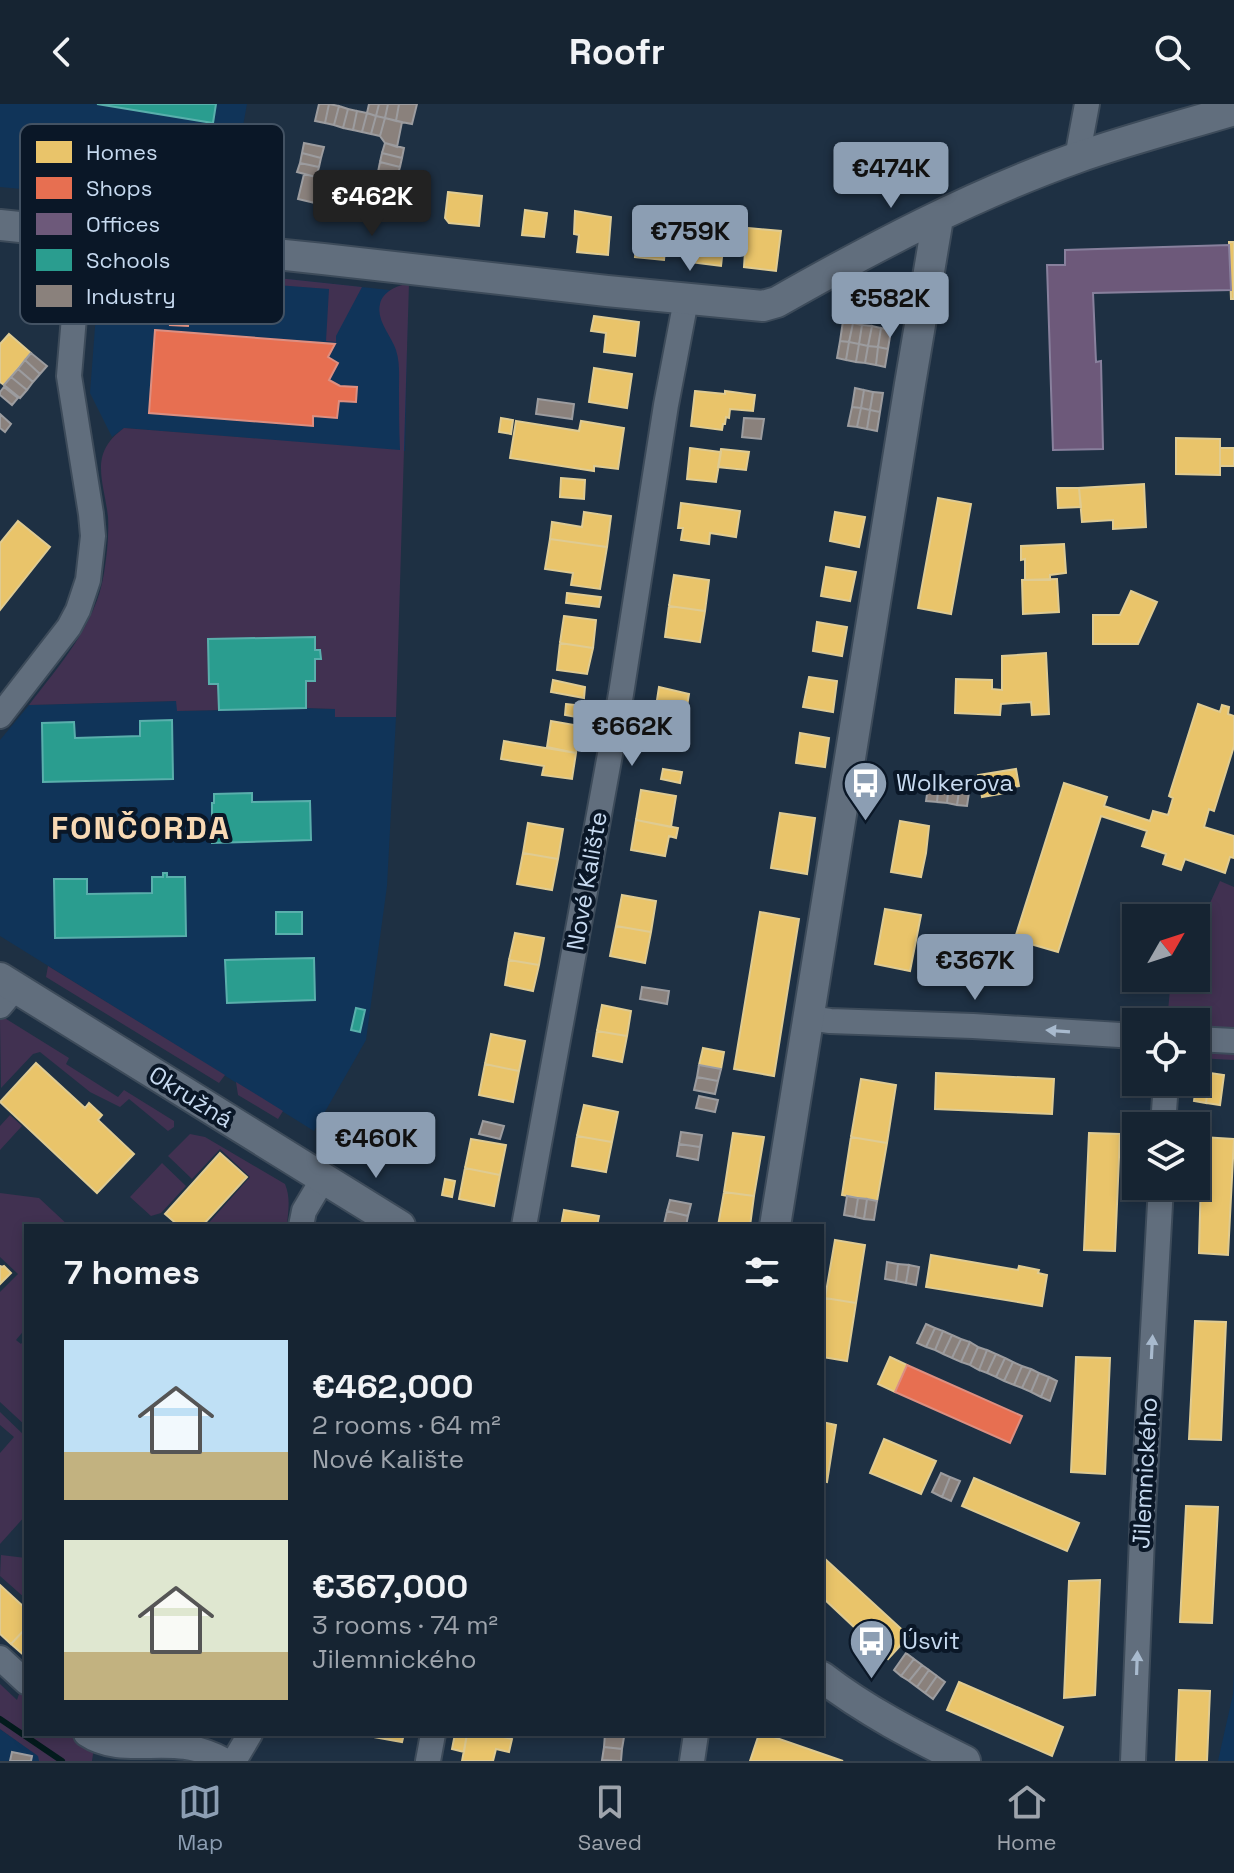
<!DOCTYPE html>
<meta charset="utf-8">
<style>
:root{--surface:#162432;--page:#23303e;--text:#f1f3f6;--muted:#9ea4ac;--line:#35414d;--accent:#8c9eb3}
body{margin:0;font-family:"Space Grotesk",sans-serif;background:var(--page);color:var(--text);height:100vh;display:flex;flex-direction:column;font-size:30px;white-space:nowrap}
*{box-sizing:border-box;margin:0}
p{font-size:26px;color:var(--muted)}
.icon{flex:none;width:44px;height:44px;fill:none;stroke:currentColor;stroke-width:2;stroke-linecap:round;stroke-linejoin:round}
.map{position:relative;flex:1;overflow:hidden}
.details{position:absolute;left:24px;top:1120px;width:800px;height:512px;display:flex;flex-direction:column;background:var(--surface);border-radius:0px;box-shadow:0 4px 12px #0003,0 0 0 2px var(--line)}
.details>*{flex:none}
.needle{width:52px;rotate:51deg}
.buttons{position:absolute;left:1122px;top:800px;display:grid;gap:16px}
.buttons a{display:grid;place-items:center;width:88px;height:88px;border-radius:0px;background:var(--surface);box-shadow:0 4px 12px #0003,0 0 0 2px var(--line);font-size:40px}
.price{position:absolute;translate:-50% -68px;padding:0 18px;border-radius:8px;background:var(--accent);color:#111;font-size:26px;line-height:52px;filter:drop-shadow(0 2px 4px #0008)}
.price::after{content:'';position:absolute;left:50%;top:48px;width:24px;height:18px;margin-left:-12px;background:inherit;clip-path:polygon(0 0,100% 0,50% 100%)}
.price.current{background:#222;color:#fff}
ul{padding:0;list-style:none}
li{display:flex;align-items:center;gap:24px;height:200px;padding:0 40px}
li span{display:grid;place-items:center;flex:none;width:224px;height:160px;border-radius:0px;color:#555}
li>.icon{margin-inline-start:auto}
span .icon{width:96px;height:96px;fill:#fffc;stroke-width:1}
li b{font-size:34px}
h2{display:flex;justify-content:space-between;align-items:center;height:96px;padding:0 40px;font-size:34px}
header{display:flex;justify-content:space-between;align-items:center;height:104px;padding:0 40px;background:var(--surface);font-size:36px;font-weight:800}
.tabs{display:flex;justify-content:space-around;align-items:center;height:112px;border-top:2px solid var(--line);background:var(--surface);font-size:22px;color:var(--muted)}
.tabs a{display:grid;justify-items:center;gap:4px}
.tabs .current{color:var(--accent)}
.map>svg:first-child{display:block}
.built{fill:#103459}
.green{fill:#413151}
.homes{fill:#e9c46a;stroke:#dfcb92;stroke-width:2}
.shops{fill:#e76f51;stroke:#dd8f81;stroke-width:2}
.offices{fill:#6d597a;stroke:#88809d;stroke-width:2}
.schools{fill:#2a9d8f;stroke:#59afac;stroke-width:2}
.industry{fill:#8a817c;stroke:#9c9c9f;stroke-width:2}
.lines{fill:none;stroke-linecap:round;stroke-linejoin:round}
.stream{stroke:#031b1d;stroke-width:6}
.minor-casing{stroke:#3d4b5a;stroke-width:28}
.tertiary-casing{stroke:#3d4b5a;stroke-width:34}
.minor{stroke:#616e7d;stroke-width:24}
.tertiary{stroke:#616e7d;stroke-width:30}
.oneway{fill:#a8bace}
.labels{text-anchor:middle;stroke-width:8;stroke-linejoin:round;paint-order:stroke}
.poi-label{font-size:24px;fill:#c7daf0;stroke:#0a1727;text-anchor:start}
.street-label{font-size:24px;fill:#c7daf0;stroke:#0a1727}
.district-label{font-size:32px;font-weight:bold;letter-spacing:2px;fill:#f8d9b4;stroke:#0a1727}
.key{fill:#0a1727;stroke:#435263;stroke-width:2}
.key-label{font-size:22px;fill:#c7daf0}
</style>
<header><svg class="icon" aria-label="back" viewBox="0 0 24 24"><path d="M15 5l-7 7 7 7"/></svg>Roofr<svg class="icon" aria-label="search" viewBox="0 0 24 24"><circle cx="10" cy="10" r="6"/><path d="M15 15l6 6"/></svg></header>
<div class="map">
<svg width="1234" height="1657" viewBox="0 0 1234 1657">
<rect width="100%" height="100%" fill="#1e3043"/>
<path class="built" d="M0,0H247L228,104L0,83Z
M121,164L225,174L259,172L408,188L405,347L124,324L112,333L90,289L98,184L106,171Z
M177,597L178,607L306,604L335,605L336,613H396L387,782L366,936L314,1027L0,832V636L29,601Z
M1234,1565V1657H1218L1233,1590Z
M0,1625L39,1652V1657H0Z"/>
<path class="green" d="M121,164L142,166L141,171L117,169L115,186L100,185L98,220L96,221C96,195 93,175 121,164Z
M172,169L225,174L259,172L362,183L336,232V238L326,237L329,185L172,173Z
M409,179L396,613H335V605L306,604L177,607L176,597L29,601C60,560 96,521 104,469C107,450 109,432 108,413C104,376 88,350 124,324L400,346C399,325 399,305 399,284C399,272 400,258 396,246C391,231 376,217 380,200C383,187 397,182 409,179Z
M1220,777L1234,783V956L1196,954V918H1167L1171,874H1196V830Z
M48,862L225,971L219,979L46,873Z
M3,913L69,954L66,960L118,993L124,986L174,1017V1023L168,1027L129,995L120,1003L90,988L40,948L33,950L1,984L0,915Z
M236,978L283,1007L278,1015L238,991Z
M10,1011L22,1022L0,1046V1022Z
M190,1030L205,1033L285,1080C291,1094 288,1108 287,1122H206L250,1073L220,1045L192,1075L168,1052Z
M162,1059L186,1082L161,1109L151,1112L130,1093Z
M0,1089L39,1094L69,1122H26V1224L16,1236L21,1240L26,1234V1322L0,1298V1188L18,1170L0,1153Z
M0,1308L26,1333V1411L0,1440V1349L14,1333L0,1321Z
M1,1451L26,1454V1495L0,1472Z
M0,1580L17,1596L21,1584L26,1588V1630H73L94,1643L92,1657H39L38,1652L0,1625Z"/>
<path class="homes" d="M448,88L482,92L479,122L449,119L445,114Z
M525,106L547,109L544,133L522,131Z
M575,107L611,113L608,151L577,148L579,131L574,130Z
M638,124L667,127L664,156L635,153Z
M693,124L725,127L721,162L689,158Z
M748,124L781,127L776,167L744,163L745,147H743Z
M1229,138H1234V195H1231Z
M594,212L639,218L635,252L604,248L606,229L591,227Z
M9,230L31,249L4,281L0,278V240Z
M594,264L632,270L627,304L589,298Z
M695,287L725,290V287L755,291L753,307L730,305L729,314L726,313L725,320H723L722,326L691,322Z
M501,314L513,316L511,330L499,328Z
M516,317L579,327L581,317L624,324L618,365L594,362V367L510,354Z
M1176,334L1220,335V371L1176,370Z
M690,344L721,348L716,378L687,375Z
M1220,344H1234V362H1220Z
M721,345L749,348L746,366L718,363Z
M561,374L585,376L584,395L560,393Z
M1144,380L1146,423L1113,425V416L1082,418L1079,384Z
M1057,384H1079L1081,403L1058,404Z
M938,394L971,400L951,510L918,504Z
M681,399L740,407L736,433L710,429L709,440L681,436L683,424H678Z
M584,408L611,412L607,443L550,435L552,418L582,423Z
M835,408L865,413L859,443L830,437Z
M18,417L50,443L0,506V439Z
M550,435L607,443L600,485L571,481L573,469L545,465Z
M1064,440L1066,469L1050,471V476H1025V455L1021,456V442Z
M826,463L856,468L850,497L821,492Z
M674,471L709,476L705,507L669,502Z
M1057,475L1059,508L1023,510L1022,476Z
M1131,487L1157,498L1138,540H1093V511H1120Z
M567,489L601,493L599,503L566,499Z
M669,502L705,507L700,538L665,533Z
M564,512L596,516L593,544L560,539Z
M817,518L847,523L842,552L813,547Z
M560,539L593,544L587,570L557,566Z
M1046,549L1049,610L1032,611L1031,598L1001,600L1000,611L955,609L956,575L992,576V585L1002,586V552Z
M809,573L837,577L833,608L803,603Z
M553,576L585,583L584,594L551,588Z
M659,583L689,590L685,614L655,609Z
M566,600L583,602L582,614L565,611Z
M1198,600L1220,608L1222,601L1229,603L1228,610L1234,612V642L1214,707L1209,705L1204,723L1234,732V754L1230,753L1225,769L1185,755L1181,766L1163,760L1166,750L1142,742L1147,727L1101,712L1058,848L1017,836L1015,834L1064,679L1107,693L1104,702L1150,717L1153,707L1168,711L1173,694L1169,692Z
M655,609L685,614L681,640L651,635Z
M551,617L580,622L576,649L547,643Z
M800,629L829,634L825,663L796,659Z
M504,637L576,649L572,675L542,671L544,662L501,655Z
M663,665L682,668L680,679L661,675Z
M1016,665L1019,682L1006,685V689L982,693L978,671Z
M641,686L676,692L671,723L636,716Z
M780,709L815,714L807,770L771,764Z
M636,716L678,724L676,734L669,732L665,752L631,746Z
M900,717L929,722L926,749L921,773L891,768Z
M528,719L563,725L558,755L523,749Z
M523,749L558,755L552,786L517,780Z
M622,791L656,797L651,828L616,822Z
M885,805L921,811L910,867L875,860Z
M760,808L799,815L774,972L734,965Z
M616,822L651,828L645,859L610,852Z
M515,829L544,834L539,861L509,856Z
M509,856L539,861L533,887L505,881Z
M602,901L631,907L627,932L597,927Z
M597,927L627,932L622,958L593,952Z
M491,930L525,937L519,967L485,960Z
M703,944L724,948L721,965L699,961Z
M36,959L85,1004L89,999L102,1011L98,1016L134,1050L97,1089L0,998Z
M485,960L519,967L513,998L479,991Z
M1198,967L1210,969L1206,999L1194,997Z
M936,969L1054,975L1052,1010L935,1005Z
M1210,969L1224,971L1220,1001L1206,999Z
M861,975L896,981L887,1039L851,1033Z
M584,1001L618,1008L612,1038L577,1032Z
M733,1029L764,1033L754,1092L724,1088Z
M1089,1029L1120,1030L1115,1147L1084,1146Z
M577,1032L612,1038L606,1068L572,1062Z
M851,1033L887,1039L877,1097L842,1091Z
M1202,1033L1234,1035L1228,1151L1199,1149Z
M471,1035L506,1041L500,1071L465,1064Z
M220,1049L247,1073L202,1122H179L165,1110Z
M465,1064L500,1071L494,1102L459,1095Z
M445,1075L455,1077L452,1093L442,1091Z
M724,1088L754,1092L750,1122H718Z
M564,1106L599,1112L597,1122H561Z
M835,1136L865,1141L856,1199L825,1194Z
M931,1151L1018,1166L1019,1162L1039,1166L1038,1169L1047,1171L1042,1202L926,1183Z
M0,1162L2,1163L4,1162L11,1169L0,1180Z
M825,1194L856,1199L847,1257L822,1253V1215Z
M1195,1217L1226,1218L1221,1336L1189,1335Z
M890,1253L907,1261L895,1288L878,1280Z
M1076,1253L1110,1254L1105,1370L1071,1368Z
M822,1318L836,1321L827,1378L822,1377Z
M884,1335L936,1357L921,1390L870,1369Z
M974,1374L1079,1419L1067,1447L962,1402Z
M1186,1402L1218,1403L1212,1519L1180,1518Z
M822,1449L824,1454L909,1532L888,1555L822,1493Z
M1100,1476L1095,1591L1064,1594L1069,1477Z
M0,1481L26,1505V1524L11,1540L0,1530Z
M26,1524V1553L11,1540Z
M959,1578L1063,1623L1052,1652L947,1606Z
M1179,1586L1210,1587L1207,1657H1176Z
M357,1630H404L402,1638Z
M455,1630H467L464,1648L452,1645Z
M467,1630H488L512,1635L509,1648L496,1645L493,1657H462Z
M759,1630H765L843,1657H750Z"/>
<path class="shops" d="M171,212L189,213L188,222L170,221Z
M155,226L335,240L328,253L338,259L329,276L340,282L357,283L356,298L339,297L337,314L313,312V322L149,309Z
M907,1261L1022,1312L1010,1339L895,1288Z"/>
<path class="offices" d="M1229,141L1231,186L1093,189L1096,258L1101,257L1103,345L1053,346L1047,161H1065V146Z"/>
<path class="schools" d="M97,0H216L213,19Z
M315,533V546H320L321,555H315V577H306V604L219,606L218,580H209L208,535Z
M172,616L173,675L43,678L42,619L74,618L75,634L140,632V617Z
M252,689V698L310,697L311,736L212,739V699H214V690Z
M163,769H167V773H185L186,832L55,834L54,775H87V790L152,789V773H163Z
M276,808H302V830H276Z
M314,854L315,896L227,899L225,856Z
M356,904L365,906L360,928L351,926Z"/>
<path class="industry" d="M319,0H329L325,19L315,17Z
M329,0L339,2L334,21L325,19Z
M369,0H379L376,12L367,9Z
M379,0H388L385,14L376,12Z
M388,0H399L396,17L385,14Z
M399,0H417L412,20L396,17Z
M339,2L348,5L343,24L334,21Z
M348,5L357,7L353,26L343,24Z
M357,7L367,9L362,28L353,26Z
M367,9L376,12L371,30L362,28Z
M376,12L385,14L380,32L371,30Z
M385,14L402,18L397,43L385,39L380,32Z
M304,39L324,43L321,54L302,49Z
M385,39L404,44L402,54L382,49Z
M302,49L321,54L319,63L300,59Z
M382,49L402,54L400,63L380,58Z
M380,58L400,63L397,73L378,68Z
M300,59L319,63L316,73L297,68Z
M378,68L397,73L395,82L376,77Z
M304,70L316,73L320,79L315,99L298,95Z
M376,77L395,82L393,91L374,86Z
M320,79L329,81L324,101L315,99Z
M329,81L339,84L334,103L324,101Z
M339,84L348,86L344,105L334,103Z
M348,86L357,88L353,108L344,105Z
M374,86L385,89L380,114L363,110L367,91Z
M357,88L367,91L363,110L353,108Z
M843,217L853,219L849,238L840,237Z
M853,219L862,221L859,240L849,238Z
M862,221L872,222L868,242L859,240Z
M872,222L881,224L878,243L868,242Z
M881,224L891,226L888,245L878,243Z
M840,237L849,238L846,256L837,254Z
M849,238L859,240L856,258L846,256Z
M859,240L868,242L865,259L856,258Z
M868,242L878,243L876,261L865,259Z
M878,243L888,245L885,263L876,261Z
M31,249L47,262L40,270L25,256Z
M25,256L40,270L33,278L18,265Z
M18,265L33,278L27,286L11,273Z
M11,273L27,286L20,294L4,281Z
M4,283L18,294L12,301L0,291V288Z
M855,284L864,286L861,304L852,303Z
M864,286L873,288L870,306L861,304Z
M873,288L883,289L880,308L870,306Z
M538,295L574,300L572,315L536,310Z
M852,303L861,304L857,323L848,322Z
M861,304L870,306L867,325L857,323Z
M870,306L880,308L877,327L867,325Z
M0,310L11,320L5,328L0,324Z
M744,314L764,315L761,335L742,333Z
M929,677L939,678L937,698L926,697Z
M939,678L949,680L947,699L937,698Z
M949,680L960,681L957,701L947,699Z
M960,681L970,682L967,702L957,701Z
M642,883L669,887L667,900L640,895Z
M699,961L721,965L718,977L697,973Z
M697,973L718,977L715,990L694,986Z
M699,992L718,996L715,1008L696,1004Z
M483,1017L504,1022L500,1035L479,1030Z
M681,1028L702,1031L700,1043L679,1040Z
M679,1040L700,1043L698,1056L677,1052Z
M847,1092L858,1094L855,1113L844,1111Z
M858,1094L867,1095L864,1115L855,1113Z
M867,1095L877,1097L874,1116L864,1115Z
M670,1096L691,1100L688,1112L667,1107Z
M667,1107L688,1112L686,1122L664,1120Z
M887,1158L898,1160L896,1177L885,1175Z
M898,1160L909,1161L906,1179L896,1177Z
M909,1161L919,1163L916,1181L906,1179Z
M926,1220L935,1224L926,1243L917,1239Z
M935,1224L943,1227L935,1246L926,1243Z
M943,1227L952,1231L943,1250L935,1246Z
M952,1231L961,1235L952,1254L943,1250Z
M961,1235L970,1238L961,1258L952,1254Z
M970,1238L978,1243L970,1261L961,1258Z
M978,1243L987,1246L979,1266L970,1261Z
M987,1246L996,1250L987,1269L979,1266Z
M996,1250L1005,1254L996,1273L987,1269Z
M1005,1254L1013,1258L1004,1277L996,1273Z
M1013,1258L1022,1262L1014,1281L1004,1277Z
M1022,1262L1031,1265L1022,1284L1014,1281Z
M1031,1265L1039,1269L1031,1288L1022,1284Z
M1039,1269L1049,1273L1041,1293L1031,1288Z
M1049,1273L1057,1277L1050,1297L1041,1293Z
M941,1369L950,1373L942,1393L932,1388Z
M950,1373L960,1377L951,1397L942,1393Z
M906,1549L914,1555L901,1572L894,1566Z
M914,1555L922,1561L909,1577L901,1572Z
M922,1561L929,1566L917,1583L909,1577Z
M929,1566L937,1572L925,1589L917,1583Z
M937,1572L945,1578L933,1595L925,1589Z
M605,1630L624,1633L622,1645L604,1643Z
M604,1643L622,1645L621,1657L602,1656Z
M12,1648L32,1652L31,1657H10Z"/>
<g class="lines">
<path class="stream" d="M0,1615L62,1657"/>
<defs>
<path id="minor" d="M1077,54L1087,0
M0,612L69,523L78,506L88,476L93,432L91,410L69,272L81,131
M0,902L15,884
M809,914L830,917L973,922L1136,932
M1196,935L1234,937
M1163,1022L1166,978
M301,1122L304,1107L323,1075
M524,1122L621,590L666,301L686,196
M0,1554L26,1578
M86,1630C116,1650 152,1638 185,1643C199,1645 214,1650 226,1657
M234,1657L250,1630
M428,1657L433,1630
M692,1657L696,1630
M1133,1657L1143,1408L1161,1082"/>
<path id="tertiary" d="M0,121L323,155L607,187L763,202L777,198C872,144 972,91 1076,54C1127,36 1181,22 1234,6
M0,874L400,1122
M775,1122L910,280L938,114
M822,1573C866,1607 915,1632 965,1657"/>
</defs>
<use href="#minor" class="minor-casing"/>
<use href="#tertiary" class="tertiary-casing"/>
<use href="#minor" class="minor"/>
<use href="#tertiary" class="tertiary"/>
</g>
<defs><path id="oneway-solid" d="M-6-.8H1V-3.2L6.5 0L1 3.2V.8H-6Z" transform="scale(2)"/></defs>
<g class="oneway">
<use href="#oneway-solid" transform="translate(1058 927) rotate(-176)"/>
<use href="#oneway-solid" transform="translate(1152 1243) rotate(-87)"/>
<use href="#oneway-solid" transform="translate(1137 1559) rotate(-88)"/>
</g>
<defs>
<symbol id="bus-pin" viewBox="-11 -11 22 30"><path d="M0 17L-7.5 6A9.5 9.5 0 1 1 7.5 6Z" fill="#8c9eb3" stroke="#0a1727"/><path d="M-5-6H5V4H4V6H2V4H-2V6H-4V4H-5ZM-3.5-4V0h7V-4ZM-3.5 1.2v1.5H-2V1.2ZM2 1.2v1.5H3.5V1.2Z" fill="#fff"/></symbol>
</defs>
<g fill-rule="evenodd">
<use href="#bus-pin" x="840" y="654" width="51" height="69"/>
<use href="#bus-pin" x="846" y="1512" width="51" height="69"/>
</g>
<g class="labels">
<g class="poi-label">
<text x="896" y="687">Wolkerova</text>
<text x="902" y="1545">Úsvit</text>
</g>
<g class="street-label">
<text transform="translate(587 777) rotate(-80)" y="8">Nové Kalište</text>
<text transform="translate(191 993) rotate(32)" y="8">Okružná</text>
<text transform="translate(1145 1369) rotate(-87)" y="8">Jilemnického</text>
</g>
<g class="district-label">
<text x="141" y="735">FONČORDA</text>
</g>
</g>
<rect x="20" y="20" width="264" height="200" rx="12" class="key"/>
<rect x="36" y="37" width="36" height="22" fill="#e9c46a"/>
<rect x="36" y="73" width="36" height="22" fill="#e76f51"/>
<rect x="36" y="109" width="36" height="22" fill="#6d597a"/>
<rect x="36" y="145" width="36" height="22" fill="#2a9d8f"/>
<rect x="36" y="181" width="36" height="22" fill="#8a817c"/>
<g class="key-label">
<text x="86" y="56">Homes</text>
<text x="86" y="92">Shops</text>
<text x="86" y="128">Offices</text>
<text x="86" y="164">Schools</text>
<text x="86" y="200">Industry</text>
</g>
</svg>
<div class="buttons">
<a><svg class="needle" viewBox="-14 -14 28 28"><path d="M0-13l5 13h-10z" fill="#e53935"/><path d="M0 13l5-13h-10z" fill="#9ea4ac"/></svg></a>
<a><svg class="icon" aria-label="locate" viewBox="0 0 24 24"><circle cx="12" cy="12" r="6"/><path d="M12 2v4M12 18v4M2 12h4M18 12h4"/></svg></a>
<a><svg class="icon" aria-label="layers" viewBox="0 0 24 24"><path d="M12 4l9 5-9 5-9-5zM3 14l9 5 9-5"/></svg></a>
</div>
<b class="price" style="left:891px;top:106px">€474K</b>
<b class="price current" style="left:372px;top:134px">€462K</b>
<b class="price" style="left:690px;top:169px">€759K</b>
<b class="price" style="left:890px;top:236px">€582K</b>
<b class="price" style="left:632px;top:664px">€662K</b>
<b class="price" style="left:975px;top:898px">€367K</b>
<b class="price" style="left:376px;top:1076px">€460K</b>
<section class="details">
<h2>7 homes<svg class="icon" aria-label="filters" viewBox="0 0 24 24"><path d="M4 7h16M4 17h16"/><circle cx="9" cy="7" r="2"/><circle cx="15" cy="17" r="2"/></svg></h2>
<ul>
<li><span style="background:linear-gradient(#bfe0f5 70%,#c2b280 0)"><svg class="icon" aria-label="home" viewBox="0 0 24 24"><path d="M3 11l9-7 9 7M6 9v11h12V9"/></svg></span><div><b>€462,000</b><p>2 rooms · 64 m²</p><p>Nové Kalište</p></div></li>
<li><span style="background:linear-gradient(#dfe7d0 70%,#c2b280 0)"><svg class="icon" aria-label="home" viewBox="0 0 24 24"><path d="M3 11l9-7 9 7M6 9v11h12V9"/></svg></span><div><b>€367,000</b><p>3 rooms · 74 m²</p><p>Jilemnického</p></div></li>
</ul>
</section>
</div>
<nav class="tabs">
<a class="current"><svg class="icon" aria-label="map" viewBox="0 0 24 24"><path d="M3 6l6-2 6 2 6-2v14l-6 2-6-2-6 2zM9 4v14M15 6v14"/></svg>Map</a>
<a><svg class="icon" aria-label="saved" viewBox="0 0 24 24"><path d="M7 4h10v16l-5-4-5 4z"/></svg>Saved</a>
<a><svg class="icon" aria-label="home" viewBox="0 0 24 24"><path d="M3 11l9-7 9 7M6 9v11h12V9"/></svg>Home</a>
</nav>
